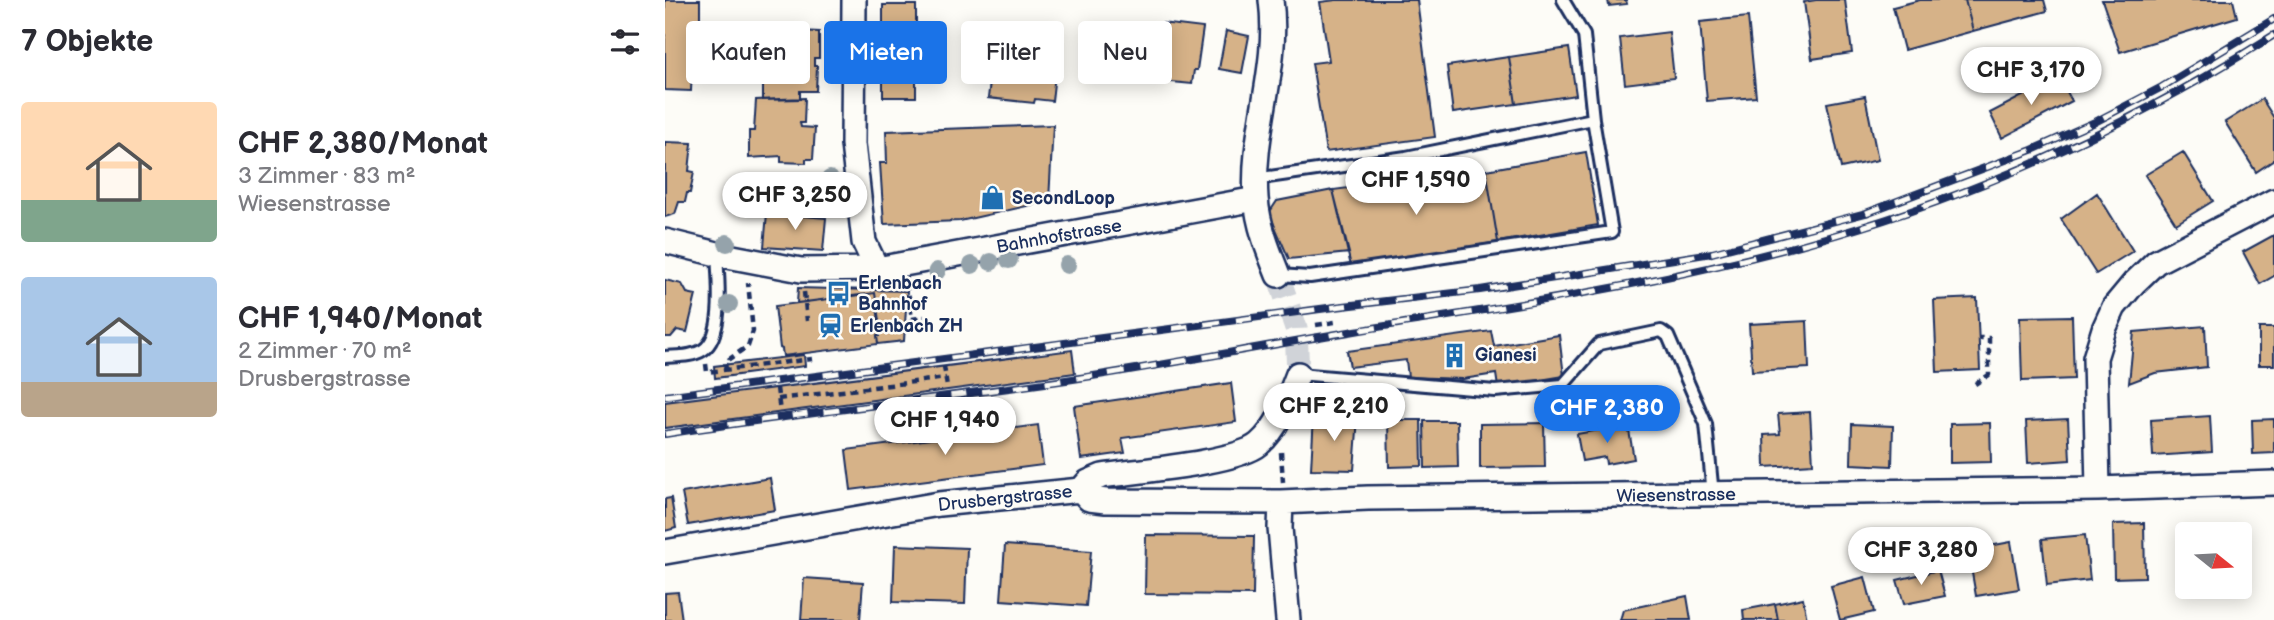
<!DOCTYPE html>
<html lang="de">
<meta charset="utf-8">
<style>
:root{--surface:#fff;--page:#f2f2f3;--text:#2b2b33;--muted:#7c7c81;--accent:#1a73e8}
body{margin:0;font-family:"Balsamiq Sans",sans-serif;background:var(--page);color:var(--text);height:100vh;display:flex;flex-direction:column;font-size:26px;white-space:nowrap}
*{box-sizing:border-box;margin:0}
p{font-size:23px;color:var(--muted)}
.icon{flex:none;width:38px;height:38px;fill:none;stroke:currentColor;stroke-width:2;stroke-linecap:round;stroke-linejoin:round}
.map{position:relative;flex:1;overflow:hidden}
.details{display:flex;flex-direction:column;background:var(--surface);width:665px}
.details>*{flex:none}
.guide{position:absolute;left:21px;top:21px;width:665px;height:63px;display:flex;gap:14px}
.needle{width:46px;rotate:108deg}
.controls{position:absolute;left:1510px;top:522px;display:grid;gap:14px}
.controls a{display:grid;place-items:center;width:77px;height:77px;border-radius:7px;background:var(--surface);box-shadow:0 4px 18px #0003;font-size:35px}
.price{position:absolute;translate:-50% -60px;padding:0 16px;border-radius:24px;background:#fff;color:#222;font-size:23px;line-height:46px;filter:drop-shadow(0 2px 4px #0008)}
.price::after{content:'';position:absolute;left:50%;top:42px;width:21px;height:16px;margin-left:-10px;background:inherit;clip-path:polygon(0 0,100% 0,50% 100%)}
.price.on{background:var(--accent);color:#fff}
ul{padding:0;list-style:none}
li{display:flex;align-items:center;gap:21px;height:175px;padding:0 21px}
li span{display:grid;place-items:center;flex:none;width:196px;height:140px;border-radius:7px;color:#555}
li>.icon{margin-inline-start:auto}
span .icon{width:84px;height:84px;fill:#fffc;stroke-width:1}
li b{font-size:30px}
h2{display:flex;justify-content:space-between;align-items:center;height:84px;padding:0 21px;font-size:30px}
.chip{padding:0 24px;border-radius:7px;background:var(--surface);box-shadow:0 4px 18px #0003;font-size:24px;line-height:63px}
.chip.on{background:var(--accent);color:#fff}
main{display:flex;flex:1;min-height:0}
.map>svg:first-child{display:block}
.building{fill:#d6b288;stroke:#1b2f5e;stroke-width:2}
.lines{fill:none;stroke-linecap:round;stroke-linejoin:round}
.street-tunnel{stroke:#d0d3d8;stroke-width:23;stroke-dasharray:23 11;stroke-linecap:butt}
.lane-casing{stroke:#1b2f5e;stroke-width:16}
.street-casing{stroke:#1b2f5e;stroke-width:28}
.path{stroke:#1b2f5e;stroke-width:4.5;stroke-dasharray:7 5;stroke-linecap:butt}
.lane{stroke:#fdfcf7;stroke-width:10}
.street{stroke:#fdfcf7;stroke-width:23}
.rail-casing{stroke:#1b2f5e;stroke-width:8}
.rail{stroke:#fdfcf7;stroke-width:5;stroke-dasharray:16;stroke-linecap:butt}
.tree{fill:#95a3ab}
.labels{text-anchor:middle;stroke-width:5;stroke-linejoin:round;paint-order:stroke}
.poi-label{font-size:18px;font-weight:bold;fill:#1b2f5e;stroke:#fdfcf7;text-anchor:start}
.street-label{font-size:18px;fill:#1b2f5e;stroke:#fdfcf7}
</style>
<main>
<section class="details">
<h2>7 Objekte<svg class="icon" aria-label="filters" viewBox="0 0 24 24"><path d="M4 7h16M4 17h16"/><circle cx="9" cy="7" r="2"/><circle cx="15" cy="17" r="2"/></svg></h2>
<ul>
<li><span style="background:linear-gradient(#ffd9b3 70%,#7fa58c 0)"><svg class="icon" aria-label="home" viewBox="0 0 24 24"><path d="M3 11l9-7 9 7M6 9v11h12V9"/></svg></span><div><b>CHF 2,380/Monat</b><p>3 Zimmer · 83 m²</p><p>Wiesenstrasse</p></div></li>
<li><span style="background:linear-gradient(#a9c7e8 75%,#b9a48a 0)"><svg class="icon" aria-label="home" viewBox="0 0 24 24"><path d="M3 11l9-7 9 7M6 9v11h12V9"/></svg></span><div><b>CHF 1,940/Monat</b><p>2 Zimmer · 70 m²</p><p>Drusbergstrasse</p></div></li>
</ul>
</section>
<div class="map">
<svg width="1609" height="620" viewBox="0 0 1609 620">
<rect width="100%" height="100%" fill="#fdfcf7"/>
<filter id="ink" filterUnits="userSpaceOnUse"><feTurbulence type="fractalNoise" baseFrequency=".0143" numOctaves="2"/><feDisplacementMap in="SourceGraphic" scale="14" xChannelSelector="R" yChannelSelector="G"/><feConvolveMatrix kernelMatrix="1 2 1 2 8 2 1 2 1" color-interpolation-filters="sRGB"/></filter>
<g filter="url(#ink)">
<path class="building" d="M0,0H35V22H29L26,91L0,90Z
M671,0H752L770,137L661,152L647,63L664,61L655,2Z
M943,0H961L962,4L944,6Z
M1151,0H1180L1187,53L1147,59L1139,2Z
M1255,0H1300L1308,31L1239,50L1228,7Z
M1300,0H1379L1382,11L1308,31Z
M1437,0H1568L1572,17L1455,52Z
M218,5H251V97H218Z
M1083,17L1091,97L1042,101L1035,22Z
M496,23L538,28L532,70H529L527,84L497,81L499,67L490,66Z
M328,24L390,31L388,55L329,49V45L325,44Z
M114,30L154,32V58H149V66H152L151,91H135V99L98,100V68H107L108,50H103L104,35H113Z
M561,31L584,36L577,73L554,69Z
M1004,32L1009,78L960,84L955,38Z
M904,48L911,95L851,104L844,57Z
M329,49L392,56L387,101L370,99L369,103L323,98Z
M844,57L851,104L788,113L782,66Z
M1394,77L1407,101L1337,138L1325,113Z
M1200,96L1213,160L1176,168L1162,103Z
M140,98L139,123H135L136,127L150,128L148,159H141V163L116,162V156L84,158V131H89L91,100Z
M1597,99L1609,118V160L1591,172L1560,122Z
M388,125L384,201L295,221L219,224L215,163H222L221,131Z
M0,142L27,143L24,171L29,172L25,193H22L20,202H14L10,214L0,217Z
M921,152L933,225L833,242L821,170Z
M1518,152L1548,201L1511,224L1480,175Z
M821,170L833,242L686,266L668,190Z
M668,190L684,253L624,259L604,213L612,201Z
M1432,193L1468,251L1431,274L1396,219Z
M102,213L161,218L158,251L99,247Z
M1609,235V276L1595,284L1578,252Z
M0,280L17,284L22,293L31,295L22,332L12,330L6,337H0Z
M133,288L242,291L239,341L213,344L212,336H214L213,328H215L210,293L132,303Z
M210,293L215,328H213L214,336H212L213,344L118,356L117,349L115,348L110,306Z
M1312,298L1315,370L1272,372L1269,300Z
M1407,316L1409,379L1357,381L1355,317Z
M1142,321L1144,368L1087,371L1084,324Z
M1540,326L1542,367L1490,373L1464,383L1469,332Z
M1594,328H1609V365H1594Z
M826,331L829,346L894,335L899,376L833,387L831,374L798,379L743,377L741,360L685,367L682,351Z
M407,350L410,373L0,428V402Z
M139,355L140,366L50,378L49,366Z
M566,383L571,422L457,438L460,453L416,459L409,406Z
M1145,412L1148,464L1100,467L1099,435L1115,434L1113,414Z
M649,415L693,417L689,470L646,469Z
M1545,416L1547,452L1488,456L1486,420Z
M1403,419L1405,460L1363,463L1361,421Z
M1609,419V453L1588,454L1587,420Z
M723,420H756L757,466L724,467Z
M759,421H792L793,467L760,468Z
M879,423L880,467L815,468V424Z
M1325,423L1326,462L1285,463V424Z
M1187,424L1228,426L1227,466L1186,464Z
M373,425L378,465L186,490L181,450Z
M963,425L969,459L941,464L940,457L917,461L912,434Z
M105,478L110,510L23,525L17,493Z
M6,498L11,528L0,531V499Z
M1479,523L1480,577L1449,578L1448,524Z
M481,535L589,536L588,595L480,594Z
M1420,535L1425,580L1382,585L1377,539Z
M1575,540H1577L1581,577L1575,578Z
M1346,542L1354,589L1311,596L1303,550Z
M230,545L302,548L300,604L228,602Z
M340,545L426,551L421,606L336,600Z
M1273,570L1280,596L1239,604L1232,580Z
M1200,577L1209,612L1175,620L1166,586Z
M139,578L198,582L195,620H136Z
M13,592L17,620H0V593Z
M1022,596L1026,620H955L958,610Z
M1138,598L1142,620H1113L1110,604Z
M1110,604L1113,620H1079L1078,610Z"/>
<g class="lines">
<path class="street-tunnel" d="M613,275L631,328L633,374"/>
<defs>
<path id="lane" d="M590,179L741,157L928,119L919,35L898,0
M613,275L645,277L947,232L928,119
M0,357C12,356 27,357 38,350C60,336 53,277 52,254
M633,374L830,391L898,385L934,344L996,331L1003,336L1041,424L1048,495"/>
<path id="street" d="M189,0L188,144L199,242L212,269
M606,0C615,67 586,131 591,198C593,225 603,250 613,275
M0,241L52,254L136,270L212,269L591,199
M1433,489L1430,358L1439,329L1449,307L1469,283L1491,262L1609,201
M416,490L424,499L441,501L616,502L703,498L1433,489L1609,483
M616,502L615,528L623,620
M0,552L274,504L416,490L423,482L437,476C470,471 572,463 594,444C614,427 624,397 633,374"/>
</defs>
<use href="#lane" class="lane-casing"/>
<use href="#street" class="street-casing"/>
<path class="path" d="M242,283L247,319L259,317
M139,292L142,321
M651,325L670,322
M41,364L42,372L147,359
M279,366L282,387
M61,370L60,362L83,346L88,331L83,283
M1310,384L1324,375V338H1314
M112,388L115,412
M113,399L281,378
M616,452L618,482"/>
<use href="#lane" class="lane"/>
<use href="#street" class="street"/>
<defs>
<path id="rail" d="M0,396L670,307L815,290L1047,253L1201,213L1367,150L1430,122L1497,87L1609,19
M0,434C136,413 272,399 408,379C502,365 596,346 690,331C849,305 1012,282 1167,236C1324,191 1471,122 1609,35"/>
</defs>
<use href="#rail" class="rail-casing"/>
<use href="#rail" class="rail"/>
</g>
<g class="tree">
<circle cx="165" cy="179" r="9"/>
<circle cx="129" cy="194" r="9"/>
<circle cx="62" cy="243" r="9"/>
<circle cx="344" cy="260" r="9"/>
<circle cx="326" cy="262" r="9"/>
<circle cx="307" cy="265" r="9"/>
<circle cx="402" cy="265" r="9"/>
<circle cx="272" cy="271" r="9"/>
<circle cx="64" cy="304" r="9"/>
</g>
</g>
<defs>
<symbol id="shop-bare" viewBox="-9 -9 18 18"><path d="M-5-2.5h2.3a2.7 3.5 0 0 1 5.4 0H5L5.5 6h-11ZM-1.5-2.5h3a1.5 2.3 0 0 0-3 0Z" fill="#1f6fb2" stroke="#fdfcf7" stroke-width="2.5" paint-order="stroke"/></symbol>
<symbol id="bus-bare" viewBox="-9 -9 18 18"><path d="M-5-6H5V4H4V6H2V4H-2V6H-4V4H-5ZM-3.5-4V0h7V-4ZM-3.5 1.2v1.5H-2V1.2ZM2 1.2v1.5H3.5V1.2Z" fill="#1f6fb2" stroke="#fdfcf7" stroke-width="2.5" paint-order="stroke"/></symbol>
<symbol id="station-bare" viewBox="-9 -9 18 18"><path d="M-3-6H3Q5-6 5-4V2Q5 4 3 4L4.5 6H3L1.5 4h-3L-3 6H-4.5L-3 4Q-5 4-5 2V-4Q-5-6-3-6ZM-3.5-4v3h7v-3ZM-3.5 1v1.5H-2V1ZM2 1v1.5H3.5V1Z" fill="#1f6fb2" stroke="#fdfcf7" stroke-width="2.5" paint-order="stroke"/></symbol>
<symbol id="building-bare" viewBox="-9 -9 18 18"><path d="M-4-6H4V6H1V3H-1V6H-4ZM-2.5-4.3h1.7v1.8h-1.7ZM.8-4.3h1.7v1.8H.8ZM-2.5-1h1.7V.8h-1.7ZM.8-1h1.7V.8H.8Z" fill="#1f6fb2" stroke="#fdfcf7" stroke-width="2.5" paint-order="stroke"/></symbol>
</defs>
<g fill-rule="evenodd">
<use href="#shop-bare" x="310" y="180" width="35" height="35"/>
<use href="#bus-bare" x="156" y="276" width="35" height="35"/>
<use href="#station-bare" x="148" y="308" width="35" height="35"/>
<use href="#building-bare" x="772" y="338" width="35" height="35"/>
</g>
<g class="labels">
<g class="poi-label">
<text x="347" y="204">SecondLoop</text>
<text x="193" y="289">Erlenbach<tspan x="193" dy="21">Bahnhof</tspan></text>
<text x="185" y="332">Erlenbach ZH</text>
<text x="810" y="361">Gianesi</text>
</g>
<g class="street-label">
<text transform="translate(394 236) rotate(-10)" y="6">Bahnhofstrasse</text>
<text transform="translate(1011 495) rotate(-1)" y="6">Wiesenstrasse</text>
<text transform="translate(340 498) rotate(-6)" y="6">Drusbergstrasse</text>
</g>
</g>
</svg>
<div class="controls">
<a><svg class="needle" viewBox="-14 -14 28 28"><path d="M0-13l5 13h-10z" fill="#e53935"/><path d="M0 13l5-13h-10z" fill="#7c7c81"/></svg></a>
</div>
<b class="price" style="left:1366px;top:107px">CHF 3,170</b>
<b class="price" style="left:751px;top:217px">CHF 1,590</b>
<b class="price" style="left:130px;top:232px">CHF 3,250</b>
<b class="price" style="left:669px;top:443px">CHF 2,210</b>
<b class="price on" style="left:942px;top:445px">CHF 2,380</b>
<b class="price" style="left:280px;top:457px">CHF 1,940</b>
<b class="price" style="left:1256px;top:587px">CHF 3,280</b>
<div class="guide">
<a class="chip">Kaufen</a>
<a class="chip on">Mieten</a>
<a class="chip">Filter</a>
<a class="chip">Neu</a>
</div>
</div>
</main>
